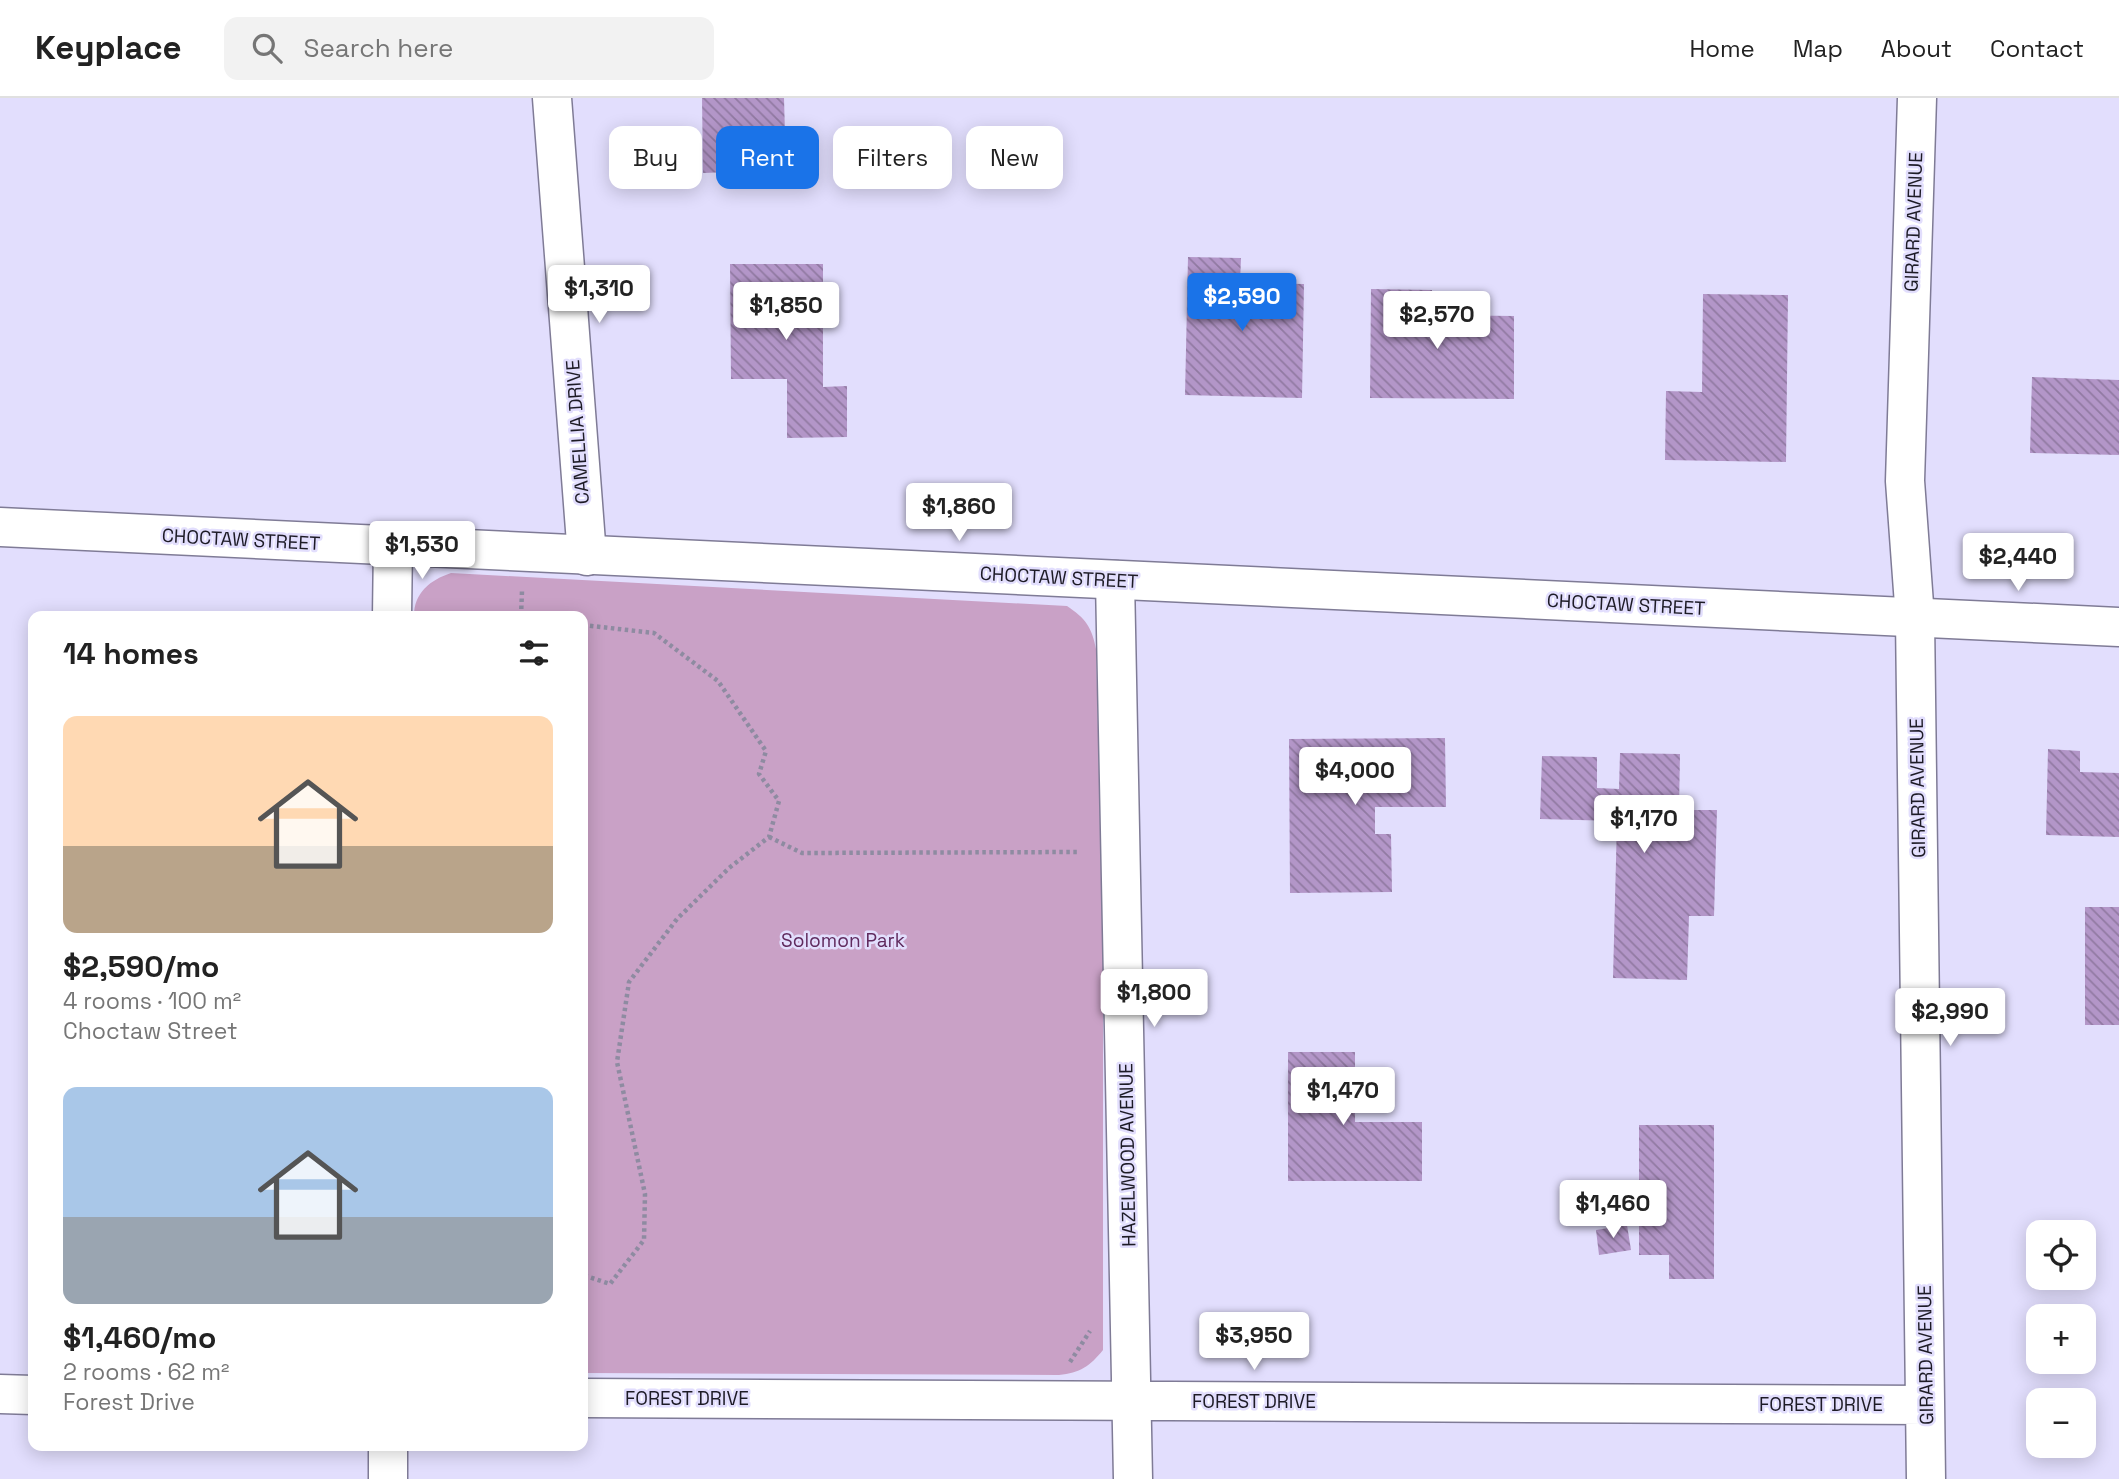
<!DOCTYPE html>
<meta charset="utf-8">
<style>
:root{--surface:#fff;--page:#f2f2f2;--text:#222;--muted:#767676;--line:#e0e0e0;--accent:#1a73e8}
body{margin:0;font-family:"Space Grotesk",sans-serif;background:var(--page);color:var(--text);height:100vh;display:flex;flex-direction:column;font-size:26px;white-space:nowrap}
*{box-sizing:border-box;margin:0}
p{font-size:23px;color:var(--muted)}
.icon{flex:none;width:38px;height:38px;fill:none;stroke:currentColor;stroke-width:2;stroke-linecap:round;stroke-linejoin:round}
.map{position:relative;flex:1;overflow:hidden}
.side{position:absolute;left:28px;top:513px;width:560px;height:840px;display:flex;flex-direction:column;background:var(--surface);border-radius:14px;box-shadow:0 4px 18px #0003}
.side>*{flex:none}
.guide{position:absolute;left:609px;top:28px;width:665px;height:63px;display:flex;gap:14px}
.tools{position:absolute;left:2026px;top:1122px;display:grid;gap:14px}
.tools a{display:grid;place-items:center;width:70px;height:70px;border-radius:14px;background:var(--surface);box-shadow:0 4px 18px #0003;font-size:35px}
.price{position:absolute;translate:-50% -60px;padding:0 16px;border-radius:7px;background:#fff;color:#222;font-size:23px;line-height:46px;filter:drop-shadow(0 2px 4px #0008)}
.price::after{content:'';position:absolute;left:50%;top:42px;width:21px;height:16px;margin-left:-10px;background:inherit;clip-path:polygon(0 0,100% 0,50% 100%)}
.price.selected{background:var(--accent);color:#fff}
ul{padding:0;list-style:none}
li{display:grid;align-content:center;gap:14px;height:371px;padding:0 35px}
li span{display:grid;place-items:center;height:217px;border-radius:14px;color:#555}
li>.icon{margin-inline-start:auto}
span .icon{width:126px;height:126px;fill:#fffc;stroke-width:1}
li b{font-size:30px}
h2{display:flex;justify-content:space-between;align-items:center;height:84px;padding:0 35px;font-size:30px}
.chip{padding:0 24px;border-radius:14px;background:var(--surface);box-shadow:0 4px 18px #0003;font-size:24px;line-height:63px}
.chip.selected{background:var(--accent);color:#fff}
header{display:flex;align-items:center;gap:42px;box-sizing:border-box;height:98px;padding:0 35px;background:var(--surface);border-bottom:2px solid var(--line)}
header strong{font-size:33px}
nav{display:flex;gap:38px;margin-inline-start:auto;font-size:24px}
.search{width:490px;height:63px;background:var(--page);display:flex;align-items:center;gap:18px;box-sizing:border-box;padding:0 24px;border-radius:14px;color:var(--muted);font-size:26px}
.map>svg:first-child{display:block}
.green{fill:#c9a1c6}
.building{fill:url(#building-back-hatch)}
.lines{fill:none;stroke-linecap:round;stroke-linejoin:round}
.minor-casing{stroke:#7f7b96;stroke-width:41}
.tertiary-casing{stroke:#7f7b96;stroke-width:41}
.path{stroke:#8e8ba1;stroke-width:4.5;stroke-dasharray:3.5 3.5;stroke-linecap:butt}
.minor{stroke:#fff;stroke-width:38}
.tertiary{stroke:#fff;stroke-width:38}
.labels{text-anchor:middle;stroke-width:5;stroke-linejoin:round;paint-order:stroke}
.street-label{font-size:19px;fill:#1d1b26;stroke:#e2defd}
.park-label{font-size:19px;fill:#602a5e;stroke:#e2defd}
</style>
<header>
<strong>Keyplace</strong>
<div class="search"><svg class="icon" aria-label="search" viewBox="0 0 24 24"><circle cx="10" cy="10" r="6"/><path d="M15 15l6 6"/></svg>Search here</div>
<nav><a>Home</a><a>Map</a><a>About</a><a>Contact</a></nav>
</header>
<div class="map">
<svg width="2119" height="1381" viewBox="0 0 2119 1381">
<defs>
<pattern id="building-back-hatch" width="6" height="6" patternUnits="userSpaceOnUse" patternTransform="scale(1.75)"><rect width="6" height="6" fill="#b396c8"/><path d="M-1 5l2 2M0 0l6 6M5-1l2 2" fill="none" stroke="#917aa2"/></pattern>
</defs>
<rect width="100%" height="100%" fill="#e2defd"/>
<path class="green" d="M451,475L1067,508C1085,520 1092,529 1096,551L1103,835V1252C1090,1268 1080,1275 1059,1277L583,1275V518H414C414,495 430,482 451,475Z"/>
<path class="building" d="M702,0H784L786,72L703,75Z
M1188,159L1241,160L1240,185L1304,186L1302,300L1185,297Z
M730,166H823V289L847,288V339L787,340V281H731Z
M1371,191L1432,192V217L1514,218V301L1370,300Z
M1703,196L1788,197L1786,364L1665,362L1666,293L1702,294Z
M2032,279L2119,282V357L2030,355Z
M1445,640L1446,709H1375V736H1391L1392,794L1290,795L1289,641Z
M2048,651L2080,653V674L2119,675V739L2046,737Z
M1620,655L1680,656L1679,712H1717L1714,818H1689L1687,882L1613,880L1617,723L1540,721L1542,658L1597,659V690L1619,691Z
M2085,809H2119V927H2085Z
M1288,954H1355V1024H1422V1083H1288Z
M1639,1027H1714V1181H1669V1157H1639Z
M1627,1127L1631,1152L1599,1157L1596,1132Z"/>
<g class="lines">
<defs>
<path id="minor" d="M552,0L587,458
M1917,0L1905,383L1915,520L1926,1381
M1115,482L1133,1381
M392,518L393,447
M0,1296L33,1297
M583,1300L1925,1307
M388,1381V1348"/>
<path id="tertiary" d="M0,429L2119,529"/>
</defs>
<use href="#minor" class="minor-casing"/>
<use href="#tertiary" class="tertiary-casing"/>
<path class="path" d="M521,518L522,493
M583,527L654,535L718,583L766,653L759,676L779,703L769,739L729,770L677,821L629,884L617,964L645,1096L644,1142L610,1186L583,1177
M769,739L802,755L1078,754
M1070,1264L1090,1233"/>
<use href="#minor" class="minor"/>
<use href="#tertiary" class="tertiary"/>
</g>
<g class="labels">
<g class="street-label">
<text transform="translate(1913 124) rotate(-88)" y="7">GIRARD AVENUE</text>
<text transform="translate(577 334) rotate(-94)" y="7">CAMELLIA DRIVE</text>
<text transform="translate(241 441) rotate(3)" y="7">CHOCTAW STREET</text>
<text transform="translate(1059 479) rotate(3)" y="7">CHOCTAW STREET</text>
<text transform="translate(1626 506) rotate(3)" y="7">CHOCTAW STREET</text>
<text transform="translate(1917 690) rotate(-91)" y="7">GIRARD AVENUE</text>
<text transform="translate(1127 1057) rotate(-91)" y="7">HAZELWOOD AVENUE</text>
<text transform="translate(1925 1257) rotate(-91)" y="7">GIRARD AVENUE</text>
<text x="687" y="1307">FOREST DRIVE</text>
<text x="1254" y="1310">FOREST DRIVE</text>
<text x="1821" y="1313">FOREST DRIVE</text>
</g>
<g class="park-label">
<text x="843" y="849">Solomon Park</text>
</g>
</g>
</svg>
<div class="tools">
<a><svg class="icon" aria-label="locate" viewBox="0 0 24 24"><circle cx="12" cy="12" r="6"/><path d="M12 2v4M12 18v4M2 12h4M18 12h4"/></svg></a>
<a>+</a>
<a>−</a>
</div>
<b class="price" style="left:599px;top:227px">$1,310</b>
<b class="price selected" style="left:1242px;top:235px">$2,590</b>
<b class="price" style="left:786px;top:244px">$1,850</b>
<b class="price" style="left:1437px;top:253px">$2,570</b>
<b class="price" style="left:959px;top:445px">$1,860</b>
<b class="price" style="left:422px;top:483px">$1,530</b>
<b class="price" style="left:2018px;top:495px">$2,440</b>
<b class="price" style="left:1355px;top:709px">$4,000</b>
<b class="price" style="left:1644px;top:757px">$1,170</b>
<b class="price" style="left:1154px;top:931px">$1,800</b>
<b class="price" style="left:1950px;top:950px">$2,990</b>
<b class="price" style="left:1343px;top:1029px">$1,470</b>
<b class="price" style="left:1613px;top:1142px">$1,460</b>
<b class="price" style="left:1254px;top:1274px">$3,950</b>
<div class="guide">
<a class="chip">Buy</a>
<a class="chip selected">Rent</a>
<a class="chip">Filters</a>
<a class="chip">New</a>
</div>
<section class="side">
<h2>14 homes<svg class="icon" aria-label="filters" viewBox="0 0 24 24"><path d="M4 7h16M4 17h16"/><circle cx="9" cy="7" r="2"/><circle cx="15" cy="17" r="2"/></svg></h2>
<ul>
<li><span style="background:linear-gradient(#ffd9b3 60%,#b9a48a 0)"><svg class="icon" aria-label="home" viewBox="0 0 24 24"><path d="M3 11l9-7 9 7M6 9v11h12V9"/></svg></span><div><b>$2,590/mo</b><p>4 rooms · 100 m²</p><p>Choctaw Street</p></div></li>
<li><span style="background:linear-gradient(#a9c7e8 60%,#9aa5b1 0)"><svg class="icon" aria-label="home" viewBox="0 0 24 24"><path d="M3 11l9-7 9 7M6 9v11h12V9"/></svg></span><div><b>$1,460/mo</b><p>2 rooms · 62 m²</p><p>Forest Drive</p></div></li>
</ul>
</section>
</div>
